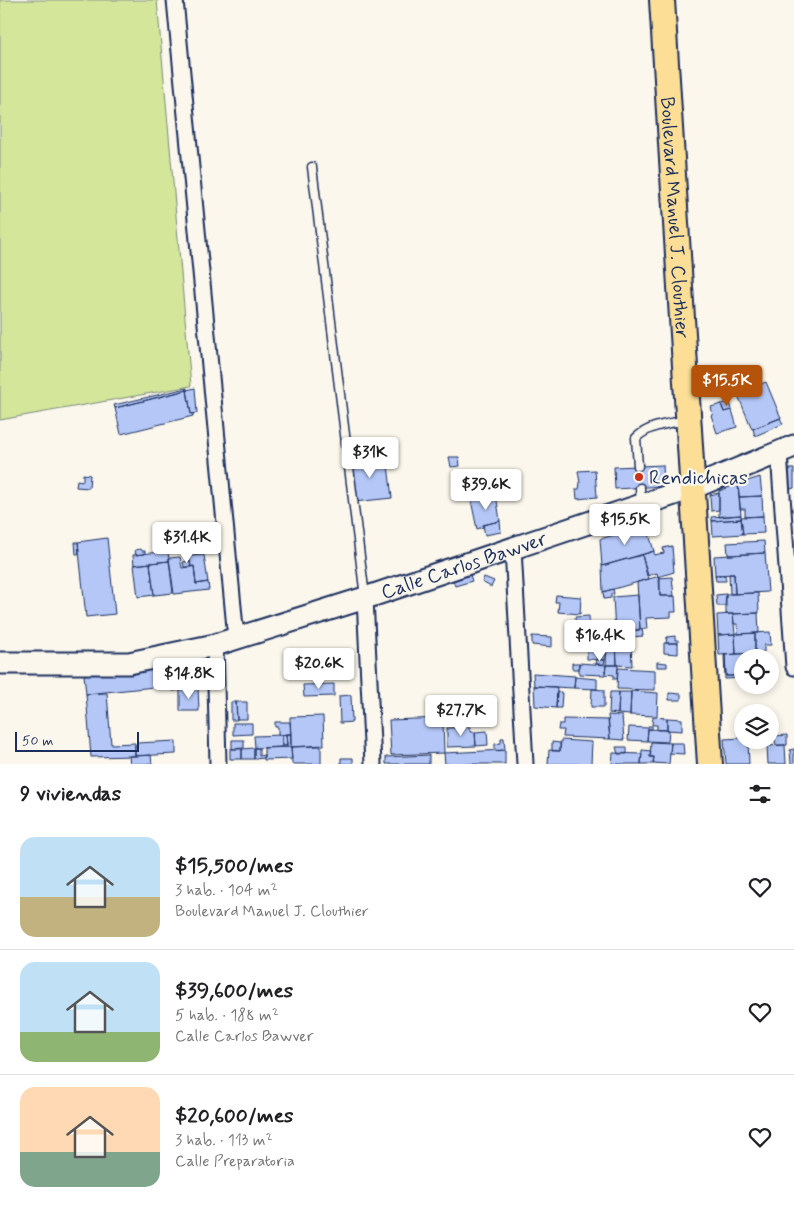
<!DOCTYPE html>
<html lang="es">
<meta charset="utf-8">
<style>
:root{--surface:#fff;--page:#f2f2f2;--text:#202124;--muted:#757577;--line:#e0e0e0;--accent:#b45309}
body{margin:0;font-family:Mynerve,sans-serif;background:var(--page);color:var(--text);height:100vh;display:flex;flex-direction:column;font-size:19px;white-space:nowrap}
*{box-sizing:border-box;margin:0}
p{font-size:16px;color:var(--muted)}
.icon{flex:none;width:28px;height:28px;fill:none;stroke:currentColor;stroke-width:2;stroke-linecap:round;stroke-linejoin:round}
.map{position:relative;height:764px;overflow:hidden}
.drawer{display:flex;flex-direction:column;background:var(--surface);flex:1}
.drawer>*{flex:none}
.tools{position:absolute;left:734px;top:649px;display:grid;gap:10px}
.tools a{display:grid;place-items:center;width:45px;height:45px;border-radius:50%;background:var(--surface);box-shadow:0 2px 8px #0003;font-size:25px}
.scale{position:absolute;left:15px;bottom:12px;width:124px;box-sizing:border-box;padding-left:5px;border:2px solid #1b2f5e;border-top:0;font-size:14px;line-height:18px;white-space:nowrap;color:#1b2f5e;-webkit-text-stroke:4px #fbf7ec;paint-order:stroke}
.price{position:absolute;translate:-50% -42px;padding:0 11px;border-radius:5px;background:#fff;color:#222;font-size:16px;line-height:32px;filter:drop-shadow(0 1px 2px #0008)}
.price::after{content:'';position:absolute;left:50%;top:30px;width:15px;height:11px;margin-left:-8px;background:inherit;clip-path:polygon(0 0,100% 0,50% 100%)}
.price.selected{background:var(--accent);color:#fff}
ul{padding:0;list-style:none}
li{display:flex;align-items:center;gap:15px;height:125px;padding:0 20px}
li+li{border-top:1px solid var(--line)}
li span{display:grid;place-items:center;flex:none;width:140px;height:100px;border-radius:15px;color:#555}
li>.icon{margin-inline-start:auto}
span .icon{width:60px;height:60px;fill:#fffc;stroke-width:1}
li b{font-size:21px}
h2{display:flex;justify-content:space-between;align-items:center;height:60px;padding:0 20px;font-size:21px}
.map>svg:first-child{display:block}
.green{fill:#d4e69a;stroke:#788a7c}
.building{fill:#b4c7f7;stroke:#1b2f5e}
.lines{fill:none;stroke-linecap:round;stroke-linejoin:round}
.lane-casing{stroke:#1b2f5e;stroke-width:11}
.street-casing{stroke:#1b2f5e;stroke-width:19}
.secondary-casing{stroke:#1b2f5e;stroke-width:25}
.primary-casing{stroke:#1b2f5e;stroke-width:28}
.lane{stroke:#fbf7ec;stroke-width:8}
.street{stroke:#fbf7ec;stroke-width:15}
.secondary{stroke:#fbf7ec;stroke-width:21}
.primary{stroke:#fcde96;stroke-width:24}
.poi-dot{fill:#c8321e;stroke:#fbf7ec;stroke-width:2}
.labels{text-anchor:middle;stroke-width:4.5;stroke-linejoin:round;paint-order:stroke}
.street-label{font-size:20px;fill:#1b2f5e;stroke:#fbf7ec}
.poi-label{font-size:20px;fill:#1b2f5e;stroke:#fbf7ec;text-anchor:start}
</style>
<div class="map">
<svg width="794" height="764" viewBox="0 0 794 764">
<rect width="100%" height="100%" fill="#fbf7ec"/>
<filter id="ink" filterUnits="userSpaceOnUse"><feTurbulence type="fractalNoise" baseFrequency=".02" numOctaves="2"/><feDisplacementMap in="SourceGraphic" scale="10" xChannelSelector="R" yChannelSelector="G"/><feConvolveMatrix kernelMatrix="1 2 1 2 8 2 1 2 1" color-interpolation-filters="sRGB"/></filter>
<g filter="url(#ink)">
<path class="green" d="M0,0H157L191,386L0,420Z"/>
<path class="building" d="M766,382L781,418L752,429L737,393Z
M187,388V390L115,408L114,405Z
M195,388L197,413L191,414L187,390Z
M187,390L191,414H193V416L121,434L115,408Z
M730,402L732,410L724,412L721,404Z
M721,404L724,412L732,410L737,427L717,433L711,415H713L711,407Z
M780,418L783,424L755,436L753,429Z
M387,457L392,498L354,502L348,461Z
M449,457H459L460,466L451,467Z
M663,465L664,486L615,489L614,467Z
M789,469H794V488L790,489Z
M595,470L597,497L577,499L576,489H579L580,483L578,471Z
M83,474L90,475L89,488L76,487L77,480L83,481Z
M760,477L762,496L739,497L738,484Z
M491,483L493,495L469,501L467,487Z
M738,484L741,515L719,517V491Z
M719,493V510L711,511L710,495Z
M496,494L500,521L483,525V527L477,529L471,500Z
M762,496L763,516L745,517V509H740L739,497Z
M741,515V519L712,521L711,517Z
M763,516L764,533L743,534L741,517Z
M741,519L743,534L713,536L712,521Z
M500,521L501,532L485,535L483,525Z
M639,528L649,534L654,551L602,566L600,539Z
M107,538L115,614L86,617L78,542Z
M764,541L765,553L728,555L727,543Z
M75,542H78L79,554H76Z
M672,546L674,572L658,577L657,573L647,576L642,555L654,551V555L664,553L663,548Z
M141,549L142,551H145V554L136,555L135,550Z
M168,551L169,561L134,565L133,555Z
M765,553L768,592L735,594L734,574L715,575L714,556Z
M204,555L208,582L196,584L194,566L191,567L189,556Z
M642,555L649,579L603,592L602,566Z
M180,557L182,568L194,566L196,584L208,582L209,590L174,594L169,558Z
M169,561L173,593L154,595L150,563Z
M190,561L191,567H184L183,562Z
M150,563L154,595L138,597L134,565Z
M729,574H734L735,594H730Z
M470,575L472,581L455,586L453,580Z
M715,575H725L726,581H716Z
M660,576V596H675L676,612H671V617L646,618L647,629H640L637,582Z
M484,577L494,581L491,587L482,582Z
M672,577L674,596H660L659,578Z
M613,589L614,594H611V598L604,599L603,592Z
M758,593L759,613L726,614V594Z
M726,594L725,606H717L716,595Z
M556,595L581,597L580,614L558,612L559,602H555Z
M638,595L640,630L615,632L613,597Z
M758,613L759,633L738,634L737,624H734L733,614Z
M733,614L735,634L718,635L717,615Z
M589,616L590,634L576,636L575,617Z
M599,623L600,636H590L589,624Z
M640,629H642L643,636L631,637V631Z
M770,632L771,645H764V652L755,653V633Z
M755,633V653L736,654L735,634Z
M735,634L736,654L719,655L718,635Z
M532,636L552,637V647L532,645Z
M675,636V640H678V643H666L667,637Z
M607,641H616L617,665H606Z
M616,641L631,642L632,666L617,665Z
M587,643H605V660L587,659Z
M664,643H678V654L664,653Z
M763,652V658H742V676H726L725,655Z
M724,655H725L726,676H742V678L725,679Z
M197,656L198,688L173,691V685H174L171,663Z
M597,659L605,660L604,664H596Z
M657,662L667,663V667H657Z
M171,663L174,685L86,694L84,675L159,667Z
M572,663H579V669H572Z
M579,663L606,665L605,675L579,674Z
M606,665H618L617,679H614V675L605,674Z
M618,668L655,670V690L617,689Z
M533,673L575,676L574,688L534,686Z
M575,677L597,679V689L574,688Z
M334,684V696L304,697L303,685Z
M534,686L557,687L556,708L535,706Z
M198,688L199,711H180V690Z
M592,689L604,690V707H591Z
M631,691L658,693L657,716L630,715Z
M557,692L562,693L561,708H556Z
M610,692H619L618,714L609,713Z
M619,692H631L630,715L618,714Z
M107,693L111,744L135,743V756L91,757L86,694Z
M669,693L681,694V700H669Z
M351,695L352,722L340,723L339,696Z
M231,702H236L237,720H231Z
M236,702H247V719H237Z
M608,715L622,716L624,740L610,739Z
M323,716L324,745L291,747L290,717Z
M450,717V724H443V718Z
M653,717L667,718V730H657V725H652Z
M443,718L444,753L391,755L389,720Z
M667,718L682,719V731L667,730Z
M563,719L608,720L610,739L563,737L564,730H558L559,724H563Z
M275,722H290L291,734L278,735V727H275Z
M233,723H252V734L233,735Z
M648,726H652V729H648L647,741L628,740L629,727L648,728Z
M470,727V732H475L476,746L447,747V728Z
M648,729L669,730L668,742L647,741Z
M487,731L488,745L476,746L475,732Z
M286,734L287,745H282V735Z
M286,734H291V747H282V745H287Z
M282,735V747L255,748L254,736Z
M787,735V745H776L774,736Z
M501,738H504L505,750L495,751V744L501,743Z
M742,738V740H748L749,764H726L724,739Z
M232,740H244V748L232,749Z
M561,740L592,742L591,764H548L549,750L560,751Z
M176,741V754L135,756V745L137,746V743Z
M552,742L560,743V751H552Z
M651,742L671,743L669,764L653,763L654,757H650Z
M671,743H683L684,754L670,753Z
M785,745L786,764H768L767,746Z
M321,746V764H292L291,747Z
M291,747L292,759L264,760V748Z
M616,747H627V754H618Z
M254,748H259V756L264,755V758L254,759Z
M254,748V759H242V749Z
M230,749H242V759H230Z
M794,749V764H791L790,750Z
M505,750V764H445L444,753Z
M642,750L651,751L650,757H654L653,763L657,764H641Z
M613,753L642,754L641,764H612Z
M151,755L152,764H130L129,756Z
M429,755V764H386V757Z
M341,758H353V764H341Z"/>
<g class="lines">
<defs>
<path id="lane" d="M312,167L365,597
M638,466L636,438C649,425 668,424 686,420
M640,488L641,503"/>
<path id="street" d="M175,0L236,638
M779,453L794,667
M513,549L525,764
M365,598L373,764
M215,645L218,764"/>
<g id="secondary">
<path id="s1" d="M0,663H129L215,645L365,598L692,488L794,446"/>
</g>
<g id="primary">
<path id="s2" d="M662,0L710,764"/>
</g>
</defs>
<use href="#lane" class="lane-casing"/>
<use href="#street" class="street-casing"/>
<use href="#secondary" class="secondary-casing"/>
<use href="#primary" class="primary-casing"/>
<use href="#lane" class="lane"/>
<use href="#street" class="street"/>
<use href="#secondary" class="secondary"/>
<use href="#primary" class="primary"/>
</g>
</g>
<circle class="poi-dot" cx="639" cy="477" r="5"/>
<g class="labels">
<g class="street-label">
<text dy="7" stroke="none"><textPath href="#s2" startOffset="218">Boulevard Manuel J. Clouthier</textPath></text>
<text dy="7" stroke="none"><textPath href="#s1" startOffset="478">Calle Carlos Bawver</textPath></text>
</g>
<g class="poi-label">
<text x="649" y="484">Rendichicas</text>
</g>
</g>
</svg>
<div class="tools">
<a><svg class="icon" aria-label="locate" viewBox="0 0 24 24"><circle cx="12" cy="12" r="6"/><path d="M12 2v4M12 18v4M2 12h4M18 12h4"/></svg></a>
<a><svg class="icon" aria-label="layers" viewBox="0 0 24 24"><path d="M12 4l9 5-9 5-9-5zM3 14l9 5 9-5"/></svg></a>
</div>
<div class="scale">50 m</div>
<b class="price selected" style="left:727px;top:407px">$15.5K</b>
<b class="price" style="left:370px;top:479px">$31K</b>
<b class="price" style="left:486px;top:511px">$39.6K</b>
<b class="price" style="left:625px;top:546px">$15.5K</b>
<b class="price" style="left:187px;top:564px">$31.4K</b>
<b class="price" style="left:600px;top:662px">$16.4K</b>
<b class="price" style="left:319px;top:690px">$20.6K</b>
<b class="price" style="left:189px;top:700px">$14.8K</b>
<b class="price" style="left:461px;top:737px">$27.7K</b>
</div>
<section class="drawer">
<h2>9 viviendas<svg class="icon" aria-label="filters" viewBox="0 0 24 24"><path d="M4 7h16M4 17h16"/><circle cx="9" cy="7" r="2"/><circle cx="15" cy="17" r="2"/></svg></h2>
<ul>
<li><span style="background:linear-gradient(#bfe0f5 60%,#c2b280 0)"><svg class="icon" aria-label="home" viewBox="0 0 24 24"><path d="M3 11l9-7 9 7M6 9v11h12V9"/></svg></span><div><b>$15,500/mes</b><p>3 hab. · 104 m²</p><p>Boulevard Manuel J. Clouthier</p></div><svg class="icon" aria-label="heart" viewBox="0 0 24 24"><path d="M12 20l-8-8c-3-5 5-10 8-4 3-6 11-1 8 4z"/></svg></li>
<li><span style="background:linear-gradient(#bfe0f5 70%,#8fb573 0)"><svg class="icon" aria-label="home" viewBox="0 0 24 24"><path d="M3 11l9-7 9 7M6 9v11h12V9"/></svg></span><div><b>$39,600/mes</b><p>5 hab. · 188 m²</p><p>Calle Carlos Bawver</p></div><svg class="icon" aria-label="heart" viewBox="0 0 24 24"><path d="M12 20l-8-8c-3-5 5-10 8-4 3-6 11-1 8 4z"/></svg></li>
<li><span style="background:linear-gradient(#ffd9b3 65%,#7fa58c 0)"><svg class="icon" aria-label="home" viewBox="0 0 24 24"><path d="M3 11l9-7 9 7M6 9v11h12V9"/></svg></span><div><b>$20,600/mes</b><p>3 hab. · 113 m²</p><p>Calle Preparatoria</p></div><svg class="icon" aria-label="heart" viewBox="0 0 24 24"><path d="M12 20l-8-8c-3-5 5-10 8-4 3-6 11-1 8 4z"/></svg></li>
</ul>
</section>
